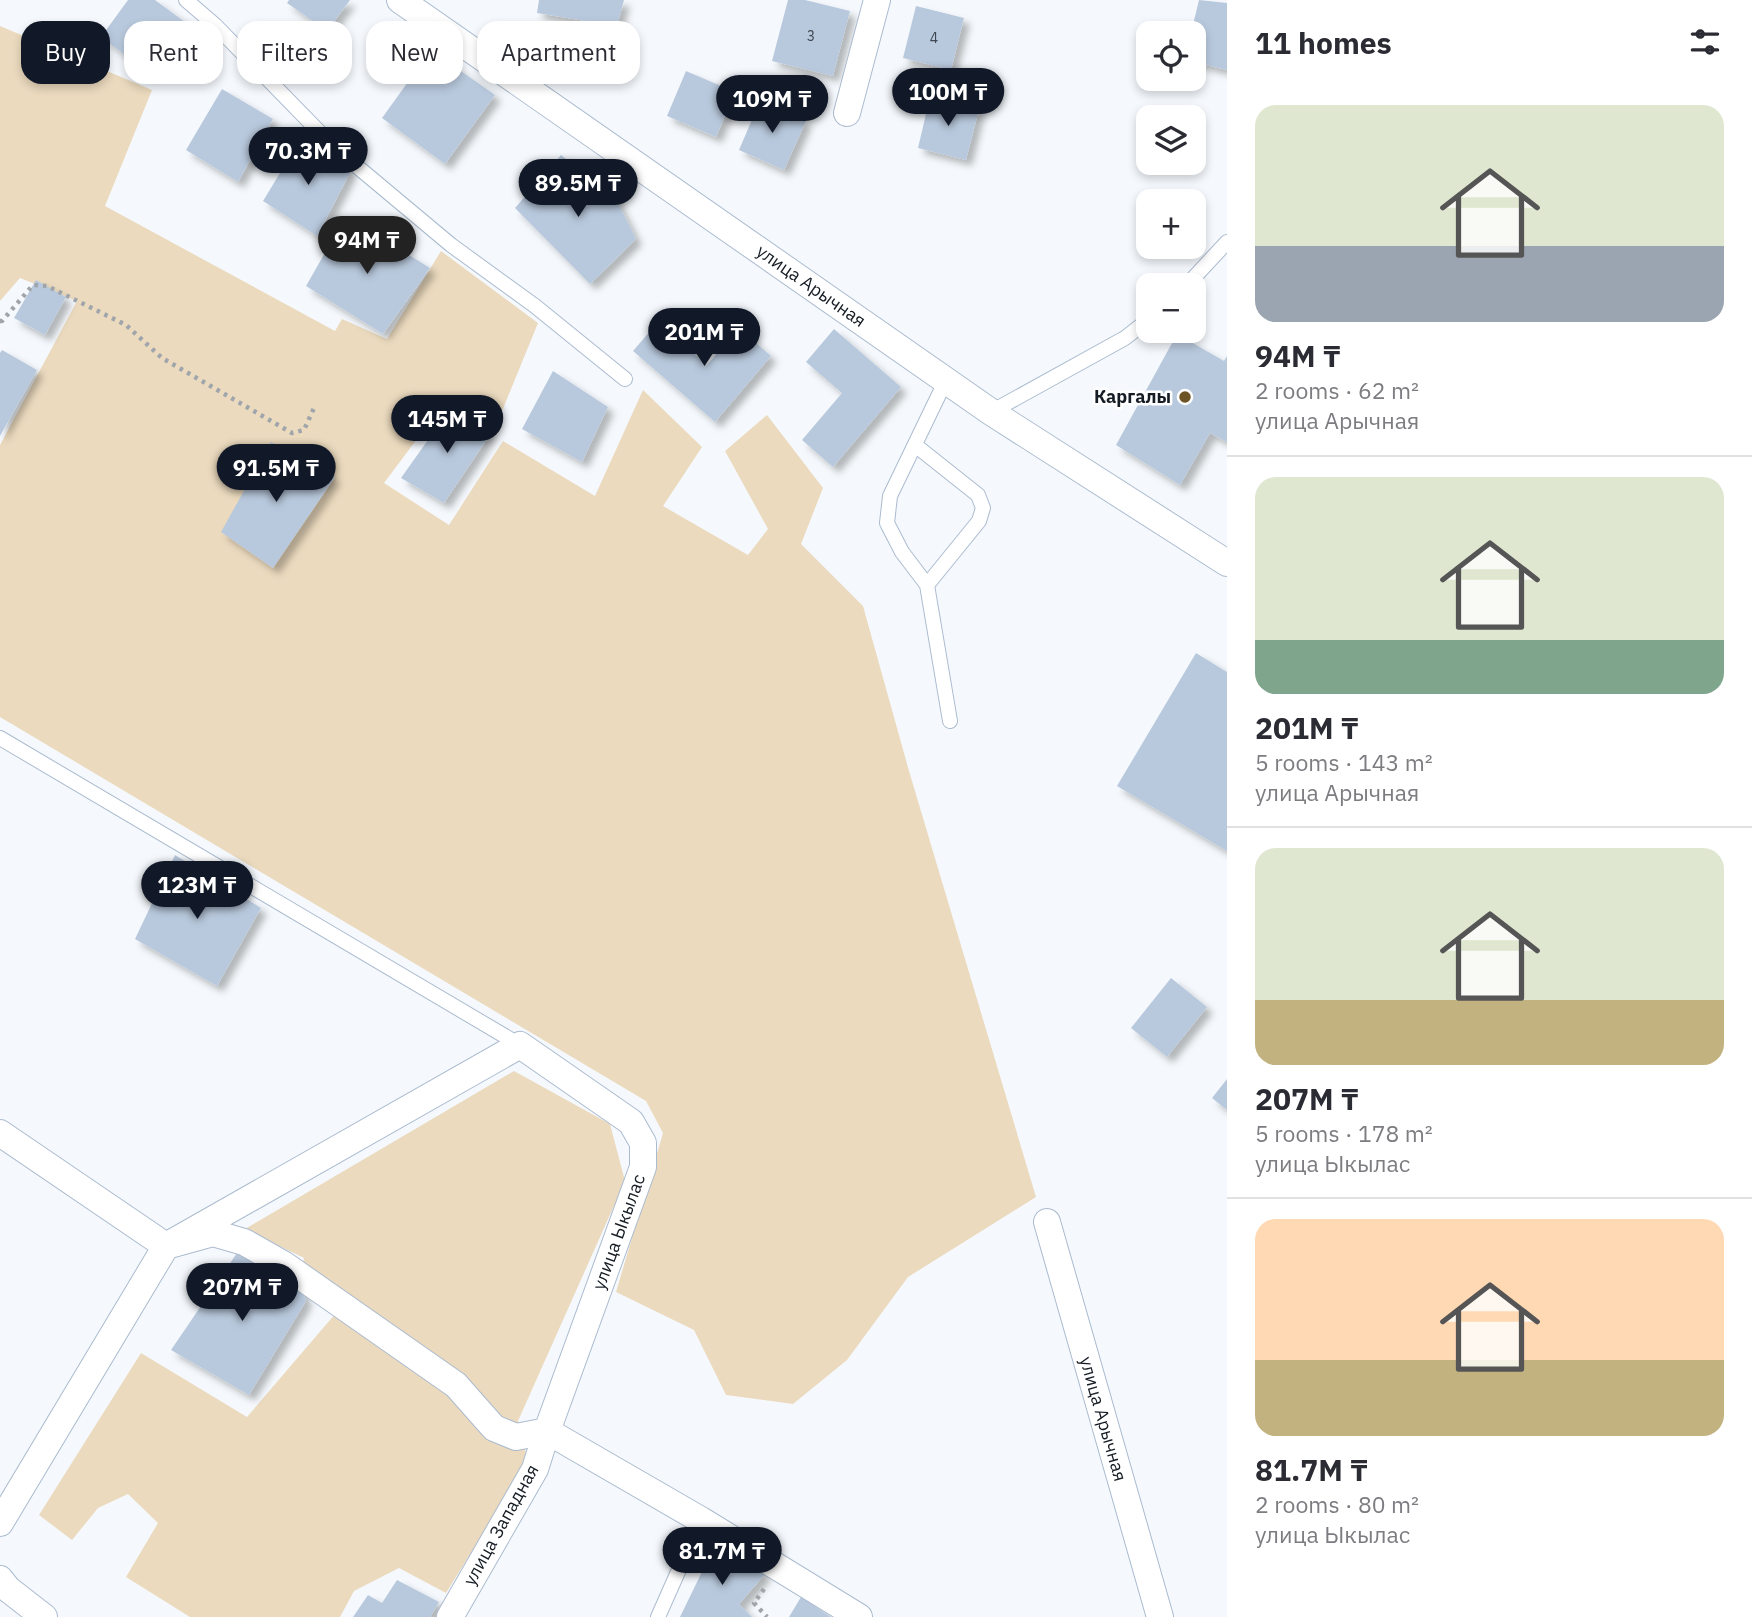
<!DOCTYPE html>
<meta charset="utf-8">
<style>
:root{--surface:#fff;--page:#f7f7f7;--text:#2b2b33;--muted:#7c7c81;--line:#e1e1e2;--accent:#111827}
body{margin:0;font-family:"IBM Plex Sans",sans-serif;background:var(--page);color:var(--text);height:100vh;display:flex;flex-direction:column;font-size:26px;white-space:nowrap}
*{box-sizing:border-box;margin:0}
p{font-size:23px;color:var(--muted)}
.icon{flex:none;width:38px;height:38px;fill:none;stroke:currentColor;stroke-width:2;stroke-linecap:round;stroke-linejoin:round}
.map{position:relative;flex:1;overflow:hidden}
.side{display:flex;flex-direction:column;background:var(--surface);width:525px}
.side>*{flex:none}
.banner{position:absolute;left:21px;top:21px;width:665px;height:63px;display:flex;gap:14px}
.controls{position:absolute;left:1136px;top:21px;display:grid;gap:14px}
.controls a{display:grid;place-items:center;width:70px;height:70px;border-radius:14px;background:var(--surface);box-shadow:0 4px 10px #0003;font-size:35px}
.price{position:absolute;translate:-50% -60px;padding:0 16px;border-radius:24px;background:var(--accent);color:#fff;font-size:23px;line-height:46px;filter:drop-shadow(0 2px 4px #0008)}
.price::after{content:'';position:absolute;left:50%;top:42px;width:21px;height:16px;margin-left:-10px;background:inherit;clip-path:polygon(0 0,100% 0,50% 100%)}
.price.active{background:#222;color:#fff}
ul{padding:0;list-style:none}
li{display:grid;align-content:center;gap:14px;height:371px;padding:0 28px}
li+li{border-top:2px solid var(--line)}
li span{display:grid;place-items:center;height:217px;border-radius:21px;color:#555}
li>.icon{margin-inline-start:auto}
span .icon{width:126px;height:126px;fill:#fffc;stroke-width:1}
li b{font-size:30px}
h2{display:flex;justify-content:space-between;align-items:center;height:84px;padding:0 28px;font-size:30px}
.pill{padding:0 24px;border-radius:21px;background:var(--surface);box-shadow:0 4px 10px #0003;font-size:24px;line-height:63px}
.pill.active{background:var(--accent);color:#fff}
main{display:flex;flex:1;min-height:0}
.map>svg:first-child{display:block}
.green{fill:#ebdabe}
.building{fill:#b9c9dd;filter:url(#shadow)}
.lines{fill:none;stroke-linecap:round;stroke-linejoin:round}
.service-casing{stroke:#abbbcf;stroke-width:16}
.minor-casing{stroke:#abbbcf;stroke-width:28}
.path{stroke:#a0a5ab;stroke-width:4.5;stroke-dasharray:3.5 5;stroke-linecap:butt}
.service{stroke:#fff;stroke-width:14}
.minor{stroke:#fff;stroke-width:26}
.poi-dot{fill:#6d5425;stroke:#fff;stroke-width:2.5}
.labels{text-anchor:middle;stroke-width:5;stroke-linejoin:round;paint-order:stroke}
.number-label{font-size:14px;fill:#3f4752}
.street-label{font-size:18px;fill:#161c24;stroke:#fff}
.poi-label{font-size:18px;font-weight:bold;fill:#161c24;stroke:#fff;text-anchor:end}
</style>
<main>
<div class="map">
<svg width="1227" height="1617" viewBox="0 0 1227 1617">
<defs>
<filter id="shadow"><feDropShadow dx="6" dy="6" stdDeviation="3.5" flood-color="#0004"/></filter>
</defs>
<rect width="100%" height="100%" fill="#f5f9fd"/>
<path class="green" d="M0,26L152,90L105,206L335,331L342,319L387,339L441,251L538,323L498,421L450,395L384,483L449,525L503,441L595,496L643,390L702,447L663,506L748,555L768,529L725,451L767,415L823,488L801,544L863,606L909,771L1036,1197L908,1277L847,1360L793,1404L726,1395L694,1330L616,1292L663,1133L646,1101L0,717V445L77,301L20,278L0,301Z
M514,1071L610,1124L625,1181L518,1421L528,1461L446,1593L399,1568L354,1591L340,1617H190L126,1577L158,1523L128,1494L98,1508L72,1540L39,1515L141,1353L247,1417L336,1313L299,1280L304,1258L245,1229Z"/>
<path class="building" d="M128,0H155L189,25L152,75L101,37Z
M289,0H350L327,31L287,3Z
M539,0H624L617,26L537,13Z
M788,0H805L850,11L833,76L772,61Z
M1199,0L1227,3V70L1194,62V33H1191Z
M916,6L964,18L951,70L903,58Z
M431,50L495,95L445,164L382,118Z
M686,71L735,92L716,137L667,116Z
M222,89L273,119L238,182L186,150Z
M930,97L979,109L966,160L918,148Z
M760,101L806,121L784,170L739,150Z
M300,140L351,171L317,236L263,201Z
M561,155L615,197L636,239L590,284L515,208Z
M346,216L430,268L383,334L306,286Z
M36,280L66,297L45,335L14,318Z
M658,322L707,365L739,328L771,356L715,422L633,351Z
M834,329L901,387L833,467L802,440L842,393L806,362Z
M1177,334L1224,361L1227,356V442L1210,433L1180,485L1116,445Z
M2,350L37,370L0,436V353Z
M553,371L608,407L582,462L522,429Z
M452,406L491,433L444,503L401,478Z
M271,442L335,477L273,568L221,532Z
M1196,653L1227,672V851L1117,786Z
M175,855L261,908L217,986L135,939Z
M1171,978L1207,1007L1167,1057L1131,1028Z
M1227,1079V1110L1212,1098Z
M237,1253L299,1280L306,1301L249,1395L171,1350Z
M715,1545L766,1573L739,1604L752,1617H680Z
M397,1580L439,1602L430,1617H353L368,1595L382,1603Z
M801,1597L831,1617H789Z"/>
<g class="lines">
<defs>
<path id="service" d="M186,0L215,25L335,148L451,245L535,306L625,379
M1187,285L1227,242
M946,380L890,496L887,523L902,552L927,585L950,721
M991,412L1125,338L1148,320
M915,445L978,495L983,508L979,521L927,585
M0,738L520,1045
M658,1617L701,1520"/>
<path id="minor" d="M400,0L991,412L1227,563
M847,113L877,0
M0,1133L166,1246
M1047,1222L1160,1617
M166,1246L520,1045L631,1122L643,1143V1167L547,1431L701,1520L859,1617
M0,1523L166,1246L213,1233L244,1242L283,1264L456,1385L494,1428L516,1437L547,1431L535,1469L450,1617
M0,1579L8,1589L44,1617"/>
</defs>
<use href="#service" class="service-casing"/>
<use href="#minor" class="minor-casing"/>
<path class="path" d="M0,321H2L33,285L47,286L126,325L162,358L292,433L304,430L314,408
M764,1589L754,1603L767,1617"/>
<use href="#service" class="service"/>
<use href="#minor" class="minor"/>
</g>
<circle class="poi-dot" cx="1185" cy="397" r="7"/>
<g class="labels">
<g class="number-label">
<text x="811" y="41">3</text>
<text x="934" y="43">4</text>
</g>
<g class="street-label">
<text transform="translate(811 286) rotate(35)" y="6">улица Арычная</text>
<text transform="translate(619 1232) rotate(-70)" y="6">улица Ыкылас</text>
<text transform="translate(1103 1419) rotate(74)" y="6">улица Арычная</text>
<text transform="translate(501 1525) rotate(-61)" y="6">улица Западная</text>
</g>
<g class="poi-label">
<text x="1171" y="403">Каргалы</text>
</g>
</g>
</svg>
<div class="controls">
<a><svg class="icon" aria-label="locate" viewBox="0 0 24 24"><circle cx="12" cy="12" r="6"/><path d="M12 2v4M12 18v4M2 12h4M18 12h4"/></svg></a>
<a><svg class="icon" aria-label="layers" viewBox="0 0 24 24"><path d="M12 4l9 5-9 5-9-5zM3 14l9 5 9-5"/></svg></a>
<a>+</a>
<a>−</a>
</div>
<b class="price" style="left:948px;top:128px">100M ₸</b>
<b class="price" style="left:772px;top:135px">109M ₸</b>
<b class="price" style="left:308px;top:187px">70.3M ₸</b>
<b class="price" style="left:578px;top:219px">89.5M ₸</b>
<b class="price active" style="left:367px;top:276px">94M ₸</b>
<b class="price" style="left:704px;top:368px">201M ₸</b>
<b class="price" style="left:447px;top:455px">145M ₸</b>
<b class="price" style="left:276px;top:504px">91.5M ₸</b>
<b class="price" style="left:197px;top:921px">123M ₸</b>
<b class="price" style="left:242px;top:1323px">207M ₸</b>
<b class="price" style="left:722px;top:1587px">81.7M ₸</b>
<div class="banner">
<a class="pill active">Buy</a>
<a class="pill">Rent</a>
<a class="pill">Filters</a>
<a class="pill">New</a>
<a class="pill">Apartment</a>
</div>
</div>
<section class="side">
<h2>11 homes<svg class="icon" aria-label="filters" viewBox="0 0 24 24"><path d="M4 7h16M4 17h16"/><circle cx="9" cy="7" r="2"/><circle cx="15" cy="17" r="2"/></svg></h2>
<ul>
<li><span style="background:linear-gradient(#dfe7d0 65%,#9aa5b1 0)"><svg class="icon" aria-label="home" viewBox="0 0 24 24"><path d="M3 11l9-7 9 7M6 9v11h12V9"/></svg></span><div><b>94M ₸</b><p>2 rooms · 62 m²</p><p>улица Арычная</p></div></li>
<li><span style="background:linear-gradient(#dfe7d0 75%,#7fa58c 0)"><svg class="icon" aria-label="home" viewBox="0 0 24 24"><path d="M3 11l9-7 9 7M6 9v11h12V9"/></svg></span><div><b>201M ₸</b><p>5 rooms · 143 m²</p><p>улица Арычная</p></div></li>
<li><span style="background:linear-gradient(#dfe7d0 70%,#c2b280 0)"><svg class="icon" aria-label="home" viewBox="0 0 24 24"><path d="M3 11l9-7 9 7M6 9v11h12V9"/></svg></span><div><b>207M ₸</b><p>5 rooms · 178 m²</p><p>улица Ыкылас</p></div></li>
<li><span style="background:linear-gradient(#ffd9b3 65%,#c2b280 0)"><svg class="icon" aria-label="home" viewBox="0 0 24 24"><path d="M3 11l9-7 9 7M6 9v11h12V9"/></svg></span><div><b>81.7M ₸</b><p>2 rooms · 80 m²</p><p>улица Ыкылас</p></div></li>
</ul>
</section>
</main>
